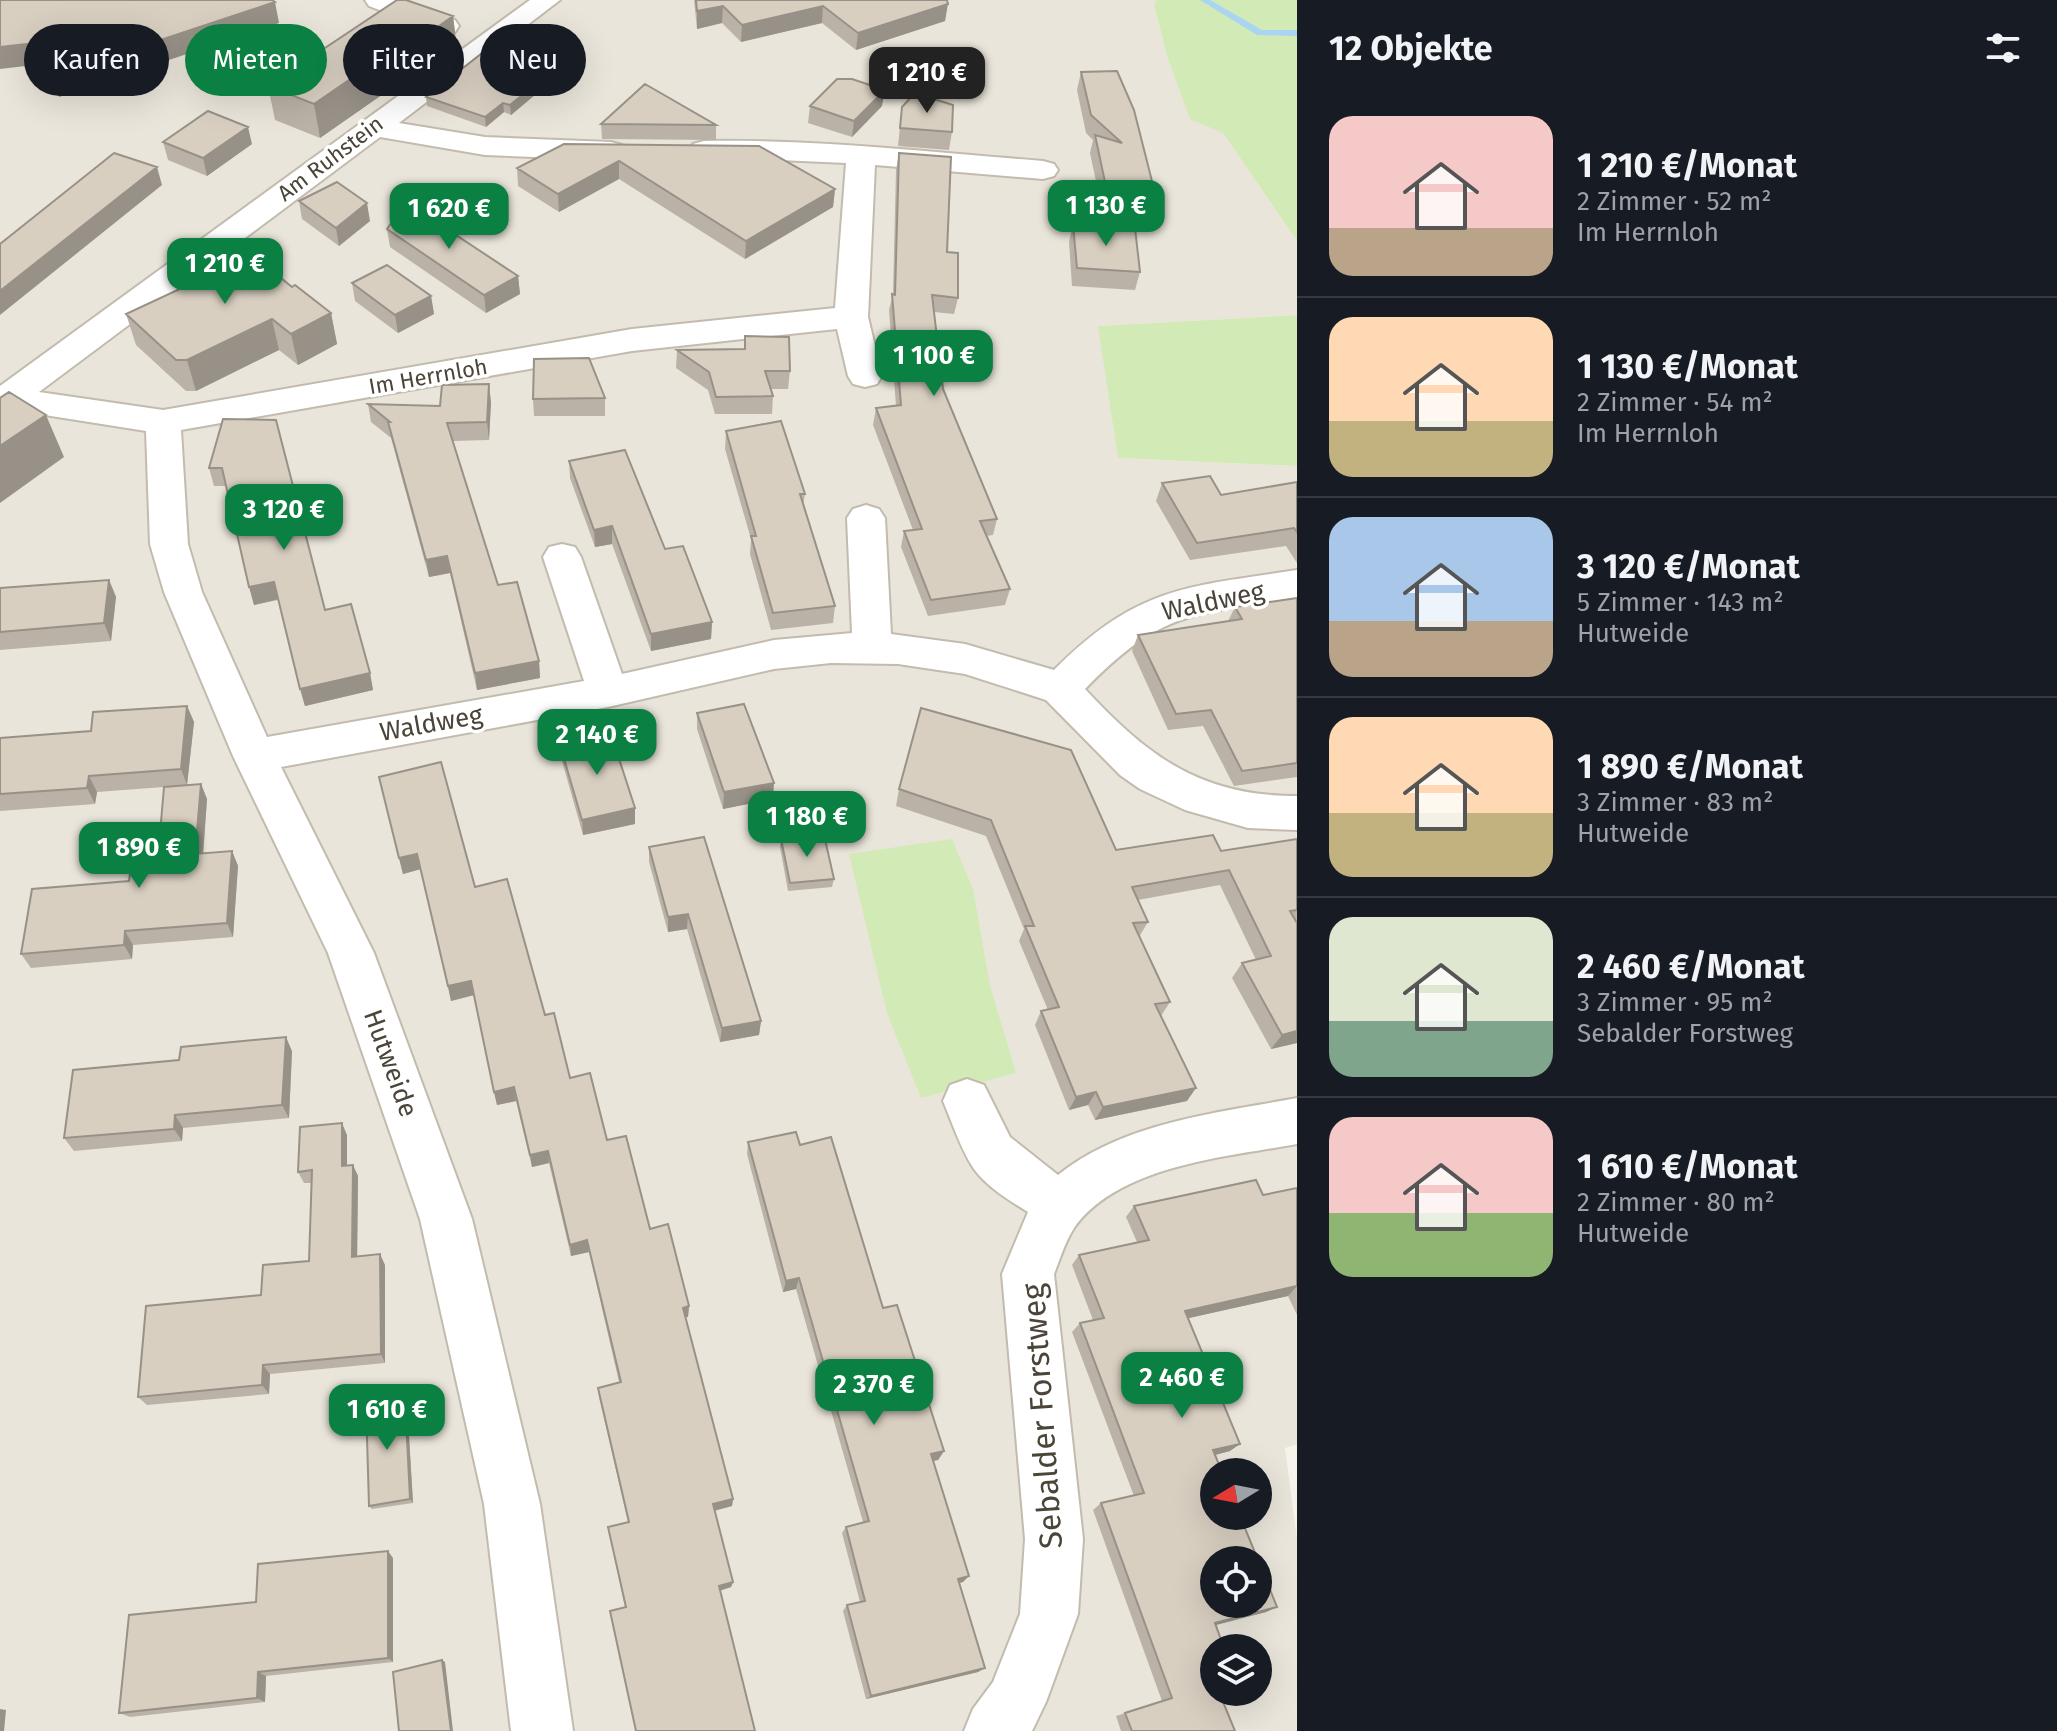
<!DOCTYPE html>
<html lang="de">
<meta charset="utf-8">
<style>
:root{--surface:#171b24;--page:#242831;--text:#f1f3f6;--muted:#9ea1a6;--line:#363941;--accent:#0b8043}
body{margin:0;font-family:"Fira Sans",sans-serif;background:var(--page);color:var(--text);height:100vh;display:flex;flex-direction:column;font-size:30px;white-space:nowrap}
*{box-sizing:border-box;margin:0}
p{font-size:26px;color:var(--muted)}
.icon{flex:none;width:44px;height:44px;fill:none;stroke:currentColor;stroke-width:2;stroke-linecap:round;stroke-linejoin:round}
.map{position:relative;flex:1;overflow:hidden}
.details{display:flex;flex-direction:column;background:var(--surface);width:760px}
.details>*{flex:none}
.top-card{position:absolute;left:24px;top:24px;width:760px;height:72px;display:flex;gap:16px}
.needle{width:52px;rotate:260deg}
.controls{position:absolute;left:1200px;top:1458px;display:grid;gap:16px}
.controls a{display:grid;place-items:center;width:72px;height:72px;border-radius:50%;background:var(--surface);box-shadow:0 8px 32px #0002;font-size:40px}
.price{position:absolute;translate:-50% -68px;padding:0 18px;border-radius:16px;background:var(--accent);color:#fff;font-size:26px;line-height:52px;filter:drop-shadow(0 2px 4px #0008)}
.price::after{content:'';position:absolute;left:50%;top:48px;width:24px;height:18px;margin-left:-12px;background:inherit;clip-path:polygon(0 0,100% 0,50% 100%)}
.price.selected{background:#222;color:#fff}
ul{padding:0;list-style:none}
li{display:flex;align-items:center;gap:24px;height:200px;padding:0 32px}
li+li{border-top:2px solid var(--line)}
li span{display:grid;place-items:center;flex:none;width:224px;height:160px;border-radius:24px;color:#555}
li>.icon{margin-inline-start:auto}
span .icon{width:96px;height:96px;fill:#fffc;stroke-width:1}
li b{font-size:34px}
h2{display:flex;justify-content:space-between;align-items:center;height:96px;padding:0 32px;font-size:34px}
.pill{padding:0 28px;border-radius:36px;background:var(--surface);box-shadow:0 8px 32px #0002;font-size:28px;line-height:72px}
.pill.selected{background:var(--accent);color:#fff}
main{display:flex;flex:1;min-height:0}
.map>svg:first-child{display:block}
.residential{fill:#eae5da;fill-rule:evenodd}
.green{fill:#d2eab5}
.lines{fill:none;stroke-linecap:round;stroke-linejoin:round}
.stream{fill:#a9d4f2;fill-rule:evenodd}
.minor-casing{stroke:#c2bbae;stroke-width:4}
.minor{fill:#fff;fill-rule:evenodd}
.wall{fill:#bab2a6}
.shaded-wall{fill:#979187}
.building{fill:#d8cfc1;stroke:#979187;stroke-width:2}
.labels{text-anchor:middle;stroke-width:7;stroke-linejoin:round;paint-order:stroke}
.far-street-label{font-size:22px;fill:#4b4439;stroke:#fff}
.street-label{font-size:26px;fill:#4b4439;stroke:#fff}
.near-street-label{font-size:32px;fill:#4b4439;stroke:#fff}
</style>
<main>
<div class="map">
<svg width="1297" height="1731" viewBox="0 0 1297 1731">
<rect width="100%" height="100%" fill="#f6f3ec"/>
<path class="residential" d="M0,0H1156L1154,5L1167,56L1190,118L1223,133L1297,241V315L1099,326L1118,458L1297,466V1444L1285,1448L1297,1539V1731H0ZM1214,1472H1258V1516H1214ZM1214,1560H1258V1604H1214ZM1214,1648H1258V1692H1214Z"/>
<path class="green" d="M1156,0H1297V241L1223,133L1190,119L1167,56L1154,5Z
M1297,315V466L1118,458L1098,326Z
M952,839L973,889L990,986L1016,1073L921,1098L887,1013L849,854Z"/>
<g class="lines">
<path class="stream" d="M1200,0H1210L1262,30H1297V36L1257,35Z"/>
<defs>
<path id="minor" d="M365,0H402L455,20L459,26L455,32H435L369,6Z
M530,0H560L399,123L485,137L611,142L622,145L626,151L622,157L611,160L485,155L380,137L39,392L163,410L632,329L835,308L846,163L693,156L689,150L693,144L704,141C817,139 930,152 1043,161L1054,164L1058,170L1054,176L1043,179L875,165L868,317L882,376L877,384L865,387L853,384L848,376L837,329L632,351L181,430L188,544L202,592L267,737L584,681L543,557L549,547L562,544L575,547L581,557L622,674L774,640L852,633L847,518L853,509L866,505L879,509L885,518L891,634L965,644L1054,670C1138,586 1186,587 1297,570V598C1194,614 1162,610 1085,689C1148,757 1201,796 1297,796V830L1248,828L1185,810L1140,789L1120,775L1046,700L965,674L898,664L831,663L774,669L608,707L281,767L374,953L472,1219L540,1504L573,1731H511L484,1504L420,1219L328,953L233,756L164,592L150,544L146,431L13,410L0,414V386Z
M967,1079L984,1085L1010,1137L1058,1175C1124,1122 1217,1113 1297,1098V1144C1227,1157 1119,1165 1074,1228C1065,1242 1060,1259 1054,1274L1083,1539L1078,1614L1046,1702L1032,1731H964L973,1709L993,1682L1020,1614L1025,1539L1002,1274L1028,1212C1010,1201 987,1187 974,1169C961,1150 952,1122 943,1101L950,1085Z"/>
</defs>
<use href="#minor" class="minor-casing"/>
<use href="#minor" class="minor"/>
</g>
<path class="wall" d="M694,0H947L945,21L856,50L822,23L741,42L722,23L697,29Z
M453,16L457,49L395,94L386,92L320,138L275,120L268,86Z
M1081,72L1156,197L1151,215L1103,214L1090,153L1093,140L1086,133L1077,90Z
M560,74L511,115L504,112L486,127L427,106L426,97Z
M810,106H882L852,137L808,123Z
M902,107L952,132L949,150L898,146Z
M601,124L716,125V140L602,139Z
M163,142L252,144L207,176L168,160Z
M564,144L835,189L833,207L745,259L619,179L559,212L518,186L517,168Z
M899,153L947,252L958,298L954,314L934,312L943,389L997,519L993,535L986,536L1010,589L1005,605L928,616L901,547L904,531L913,530L873,425L876,408L896,406L889,310L893,294L896,170Z
M299,201L370,221L339,246L302,219Z
M1073,224L1140,272L1135,290L1072,286L1069,242Z
M387,229L518,276L520,294L486,313L390,247Z
M198,260L292,287L331,313L337,344L298,365L279,350L196,391H186L136,345L126,314L203,278Z
M352,283L431,296L434,314L398,333L355,301Z
M745,336L790,371L788,389H771L773,396L772,414H715L708,390L676,368L677,350L745,349Z
M605,398V416H534L533,399Z
M491,402L489,440L453,441L498,585L539,661L540,678L477,690L450,573L429,577L391,438L371,422L368,404L440,406Z
M223,419L325,610L370,673L373,690L305,706L278,600L254,605L226,486H214L209,468Z
M726,431L805,494L803,506L835,606L833,623L771,630L750,554L751,539L725,449Z
M569,461L665,549L712,622L711,639L651,651L612,544L595,547L570,478Z
M1297,482V563L1286,546L1190,560L1156,501L1162,483L1221,495Z
M109,580L116,597L111,641L0,650V588Z
M1297,598V777L1234,786L1203,726L1168,730L1132,651L1138,635L1228,621L1235,607Z
M187,706L194,722L187,785L201,784L207,799L203,854L232,851L238,866L233,937L133,945L132,959L31,968L21,954L129,881L158,857L164,787L97,792L95,804L0,811V738L91,731Z
M697,713L773,799L723,809L697,729Z
M560,745L635,824L583,835L562,761Z
M379,777L475,887L545,1015L570,1078L607,1140L650,1229L689,1306L688,1317H685L733,1499L732,1506L715,1511L733,1582L731,1587L720,1591L625,1607L608,1527L628,1522L599,1397L598,1388L619,1382L589,1252L571,1256L549,1163L532,1167L516,1101L497,1105L474,995L451,1001L421,869L403,874Z
M899,789L1116,850L1221,851L1297,839V1043L1271,1049L1232,978L1242,963L1256,960L1220,885L1138,900L1148,922L1139,937L1170,1002L1161,1016L1187,1101L1095,1120L1088,1105L1069,1110L1035,1025L1041,1011L1048,1010L1019,941L1024,929L986,836L896,806Z
M781,839L834,879L832,887L788,891L780,847Z
M649,847L761,1021L759,1035L720,1042L687,929L668,932L649,862Z
M292,1051L289,1118L183,1128L182,1141L74,1151L64,1138Z
M347,1135V1165L358,1176L357,1256L385,1265V1363L270,1374L269,1394L147,1405L138,1397L261,1295L309,1261L311,1183H304L298,1172Z
M748,1142L800,1145L883,1308L944,1451L938,1460L933,1461L963,1582L959,1583L985,1668L978,1672L866,1699L843,1611L847,1605L860,1602L842,1533L846,1527L863,1522L796,1289L783,1292L747,1154Z
M1297,1188V1315L1288,1296L1188,1318L1230,1451L1215,1455L1277,1607L1266,1612L1216,1625L1214,1661L1207,1662L1235,1731H1121L1116,1716L1162,1701L1093,1510L1101,1503L1134,1496L1072,1332L1080,1323L1093,1320L1072,1265L1079,1255L1137,1242L1126,1217L1134,1206L1263,1195Z
M405,1398L407,1403L413,1503L372,1509L369,1506Z
M393,1558V1662L266,1676L265,1702L130,1717L119,1713L256,1602Z"/>
<path class="shaded-wall" d="M275,2L279,23L59,97L52,76Z
M948,4L945,21L856,50L858,33Z
M723,6L722,23L697,29V11Z
M823,6L822,23L741,42L742,25Z
M453,16L457,49L395,94L390,61Z
M44,42L51,63L0,69V47Z
M381,58L386,92L320,138L314,104Z
M559,65L560,74L511,115L510,105Z
M885,90L882,106L852,137L854,121Z
M503,103L504,112L486,127L485,117Z
M248,127L252,144L207,176L203,158Z
M619,161V179L559,212L558,194Z
M157,167L162,185L0,315V291Z
M835,189L833,207L745,259L746,241Z
M367,203L370,221L339,246L336,228Z
M518,276L520,294L486,313L484,295Z
M431,296L434,314L398,333L395,315Z
M331,313L337,344L298,365L291,334Z
M272,319L279,350L196,391L187,360Z
M489,384L491,402L489,440L487,422Z
M46,415L64,457L0,503V446Z
M612,526V544L595,547L594,530Z
M447,556L450,573L429,577L426,560Z
M109,580L116,597L111,641L104,623Z
M274,582L279,599L254,605L249,587Z
M712,622L711,639L651,651V634Z
M539,661L540,678L477,690L475,673Z
M370,673L373,690L305,706L300,689Z
M187,706L194,722L187,785L181,769Z
M89,776L97,792L95,804L87,788Z
M774,783L773,799L723,809L724,792Z
M201,784L207,799L202,869L195,854Z
M635,808V824L583,835L582,820Z
M232,851L238,866L233,937L227,923Z
M417,854L421,869L403,874L399,858Z
M688,914L687,929L668,932V917Z
M125,931L133,945L132,959L124,945Z
M471,981L474,995L451,1001L448,986Z
M761,1021L759,1035L720,1042L722,1028Z
M1297,1031V1043L1271,1049L1282,1035Z
M286,1037L292,1051L289,1118L282,1105Z
M514,1087L516,1101L497,1105L494,1092Z
M1196,1088L1187,1101L1095,1120L1103,1107Z
M1096,1092L1088,1105L1069,1110L1076,1097Z
M175,1115L183,1128L182,1141L174,1129Z
M342,1123L347,1135V1177L342,1166Z
M548,1151L549,1163L532,1167L530,1155Z
M353,1165L358,1176L357,1267L352,1257Z
M587,1240L589,1252L571,1256L570,1245Z
M380,1254L385,1265V1363L381,1354Z
M799,1278L796,1289L783,1292L786,1281Z
M1297,1286L1288,1296L1176,1321L1185,1311Z
M689,1306L688,1317L682,1318L683,1308Z
M263,1365L270,1374L269,1394L262,1385Z
M405,1398L407,1403L413,1503L410,1499Z
M1240,1444L1230,1451L1203,1458L1213,1450Z
M944,1451L938,1460L926,1462L931,1454Z
M733,1499L732,1506L712,1511L713,1504Z
M388,1551L393,1558V1662L388,1658Z
M969,1576L963,1582L951,1585L958,1579Z
M733,1582L731,1587L718,1591L719,1586Z
M1277,1607L1266,1612L1204,1628L1215,1623Z
M442,1660L445,1662L453,1731H451Z
M985,1668L978,1672L866,1699L871,1696Z
M258,1672L266,1676L265,1702L257,1698Z
M0,1709L6,1710L4,1731H0Z"/>
<path class="building" d="M0,0H272L275,2L52,76L44,42L0,47Z
M397,0H406L453,16L390,61L381,58L314,104L268,86Z
M696,0H947L948,4L858,33L823,6L742,25L723,6L697,11Z
M486,50H511L559,65L510,105L503,103L485,117L426,97Z
M1117,71L1134,110L1156,197L1108,196L1095,135L1122,143L1091,115L1081,72Z
M837,79H852L885,90L854,121L810,106Z
M645,84L716,125L601,124Z
M915,93L953,105L952,132L900,128L902,107Z
M208,111L248,127L203,158L163,142Z
M564,144L759,146L835,189L746,241L619,161L558,194L517,168Z
M114,153L157,167L0,291V244Z
M899,153L951,157L947,252L958,253V298L932,295L943,389L997,519L980,521L1010,589L931,600L904,531L922,529L876,408L901,405L892,294L895,295Z
M337,182L367,203L336,228L299,201Z
M406,202L518,276L484,295L387,229Z
M1073,224L1135,228L1140,272L1077,268Z
M237,242L292,287L295,285L331,313L291,334L272,319L187,360H176L126,314L214,273L198,260Z
M387,265L431,296L395,315L352,283Z
M745,336L789,337L790,371H765L773,396L716,397L709,372L677,350L745,349Z
M589,358L605,398L533,399L534,359Z
M489,384L487,422L447,423L498,585L517,582L539,661L475,673L447,556L426,560L388,422H390L368,404L440,406L442,385Z
M9,392L46,415L0,446V398Z
M223,419L276,420L325,610L351,604L370,673L300,689L274,582L249,587L222,468H209Z
M781,421L805,494H800L835,606L773,613L751,536H756L726,431Z
M625,450L665,549L683,546L712,622L651,634L612,526L594,530L569,461Z
M1210,476L1221,495L1297,482V532L1294,528L1197,543L1162,483Z
M109,580L104,623L0,632V588Z
M1297,598V763L1242,771L1211,710L1176,714L1138,635L1242,619L1235,607Z
M744,704L774,783L724,792L697,713Z
M187,706L181,769L89,776L87,788L0,794V738L91,731L93,712Z
M921,708L1071,750L1116,850L1213,835L1221,851L1297,839V910L1290,911L1297,923V1031L1282,1035L1242,963L1271,956L1229,870L1132,887L1148,922L1133,923L1170,1002L1155,1004L1196,1088L1103,1107L1096,1092L1076,1097L1041,1011L1059,1007L1025,926H1034L991,820L899,789Z
M611,734L635,808L582,820L560,745Z
M441,762L475,887L507,879L545,1015L554,1013L570,1078L590,1073L607,1140L626,1136L650,1229L668,1224L689,1306L683,1308L733,1499L713,1504L733,1582L719,1586L755,1731H636L610,1611L626,1607L608,1527L629,1522L598,1388L621,1382L587,1240L570,1245L548,1151L530,1155L514,1087L494,1092L471,981L448,986L417,854L399,858L379,777Z
M201,784L195,854L232,851L227,923L125,931L124,945L21,954L32,889L129,881L132,860L158,857L164,787Z
M824,835L834,879L790,883L781,839Z
M704,837L761,1021L722,1028L688,914L668,917L649,847Z
M286,1037L282,1105L175,1115L174,1129L64,1138L73,1070L179,1060L181,1047Z
M342,1123V1166L353,1165L352,1257L380,1254L381,1354L263,1365L262,1385L138,1397L146,1306L261,1295L263,1265L309,1261L312,1170L298,1172L300,1127Z
M796,1132L800,1145L831,1137L883,1308L897,1305L944,1451L931,1454L969,1576L958,1579L985,1668L871,1696L847,1605L865,1601L846,1527L869,1521L799,1278L786,1281L748,1142Z
M1256,1180L1263,1195L1297,1188V1286L1185,1311L1240,1444L1213,1450L1222,1472H1214V1516H1240L1258,1560H1214V1604H1258V1560L1277,1607L1215,1623L1224,1648H1214V1659L1206,1661L1214,1680V1692H1219L1235,1731H1132L1125,1713L1172,1698L1101,1503L1144,1493L1080,1323L1104,1318L1079,1255L1149,1240L1134,1206Z
M405,1398L410,1499L369,1506L366,1403Z
M388,1551V1658L258,1672L257,1698L119,1713L129,1615L256,1602L258,1564Z
M442,1660L451,1731H399L393,1672Z"/>
<g class="labels">
<g class="far-street-label">
<text transform="translate(330 158) rotate(-37)" y="8">Am Ruhstein</text>
<text transform="translate(428 376) rotate(-10)" y="8">Im Herrnloh</text>
</g>
<g class="street-label">
<text transform="translate(1213 601) rotate(-12)" y="9">Waldweg</text>
<text transform="translate(431 723) rotate(-10)" y="9">Waldweg</text>
<text transform="translate(391 1063) rotate(70)" y="9">Hutweide</text>
</g>
<g class="near-street-label">
<text transform="translate(1042 1416) rotate(-94)" y="11">Sebalder Forstweg</text>
</g>
</g>
</svg>
<div class="controls">
<a><svg class="needle" viewBox="-14 -14 28 28"><path d="M0-13l5 13h-10z" fill="#e53935"/><path d="M0 13l5-13h-10z" fill="#9ea1a6"/></svg></a>
<a><svg class="icon" aria-label="locate" viewBox="0 0 24 24"><circle cx="12" cy="12" r="6"/><path d="M12 2v4M12 18v4M2 12h4M18 12h4"/></svg></a>
<a><svg class="icon" aria-label="layers" viewBox="0 0 24 24"><path d="M12 4l9 5-9 5-9-5zM3 14l9 5 9-5"/></svg></a>
</div>
<b class="price selected" style="left:927px;top:115px">1 210 €</b>
<b class="price" style="left:1106px;top:248px">1 130 €</b>
<b class="price" style="left:449px;top:251px">1 620 €</b>
<b class="price" style="left:225px;top:306px">1 210 €</b>
<b class="price" style="left:934px;top:398px">1 100 €</b>
<b class="price" style="left:284px;top:552px">3 120 €</b>
<b class="price" style="left:597px;top:777px">2 140 €</b>
<b class="price" style="left:807px;top:859px">1 180 €</b>
<b class="price" style="left:139px;top:890px">1 890 €</b>
<b class="price" style="left:1182px;top:1420px">2 460 €</b>
<b class="price" style="left:874px;top:1427px">2 370 €</b>
<b class="price" style="left:387px;top:1452px">1 610 €</b>
<div class="top-card">
<a class="pill">Kaufen</a>
<a class="pill selected">Mieten</a>
<a class="pill">Filter</a>
<a class="pill">Neu</a>
</div>
</div>
<section class="details">
<h2>12 Objekte<svg class="icon" aria-label="filters" viewBox="0 0 24 24"><path d="M4 7h16M4 17h16"/><circle cx="9" cy="7" r="2"/><circle cx="15" cy="17" r="2"/></svg></h2>
<ul>
<li><span style="background:linear-gradient(#f6c9c9 70%,#b9a48a 0)"><svg class="icon" aria-label="home" viewBox="0 0 24 24"><path d="M3 11l9-7 9 7M6 9v11h12V9"/></svg></span><div><b>1 210 €/Monat</b><p>2 Zimmer · 52 m²</p><p>Im Herrnloh</p></div></li>
<li><span style="background:linear-gradient(#ffd9b3 65%,#c2b280 0)"><svg class="icon" aria-label="home" viewBox="0 0 24 24"><path d="M3 11l9-7 9 7M6 9v11h12V9"/></svg></span><div><b>1 130 €/Monat</b><p>2 Zimmer · 54 m²</p><p>Im Herrnloh</p></div></li>
<li><span style="background:linear-gradient(#a9c7e8 65%,#b9a48a 0)"><svg class="icon" aria-label="home" viewBox="0 0 24 24"><path d="M3 11l9-7 9 7M6 9v11h12V9"/></svg></span><div><b>3 120 €/Monat</b><p>5 Zimmer · 143 m²</p><p>Hutweide</p></div></li>
<li><span style="background:linear-gradient(#ffd9b3 60%,#c2b280 0)"><svg class="icon" aria-label="home" viewBox="0 0 24 24"><path d="M3 11l9-7 9 7M6 9v11h12V9"/></svg></span><div><b>1 890 €/Monat</b><p>3 Zimmer · 83 m²</p><p>Hutweide</p></div></li>
<li><span style="background:linear-gradient(#dfe7d0 65%,#7fa58c 0)"><svg class="icon" aria-label="home" viewBox="0 0 24 24"><path d="M3 11l9-7 9 7M6 9v11h12V9"/></svg></span><div><b>2 460 €/Monat</b><p>3 Zimmer · 95 m²</p><p>Sebalder Forstweg</p></div></li>
<li><span style="background:linear-gradient(#f6c9c9 60%,#8fb573 0)"><svg class="icon" aria-label="home" viewBox="0 0 24 24"><path d="M3 11l9-7 9 7M6 9v11h12V9"/></svg></span><div><b>1 610 €/Monat</b><p>2 Zimmer · 80 m²</p><p>Hutweide</p></div></li>
</ul>
</section>
</main>
